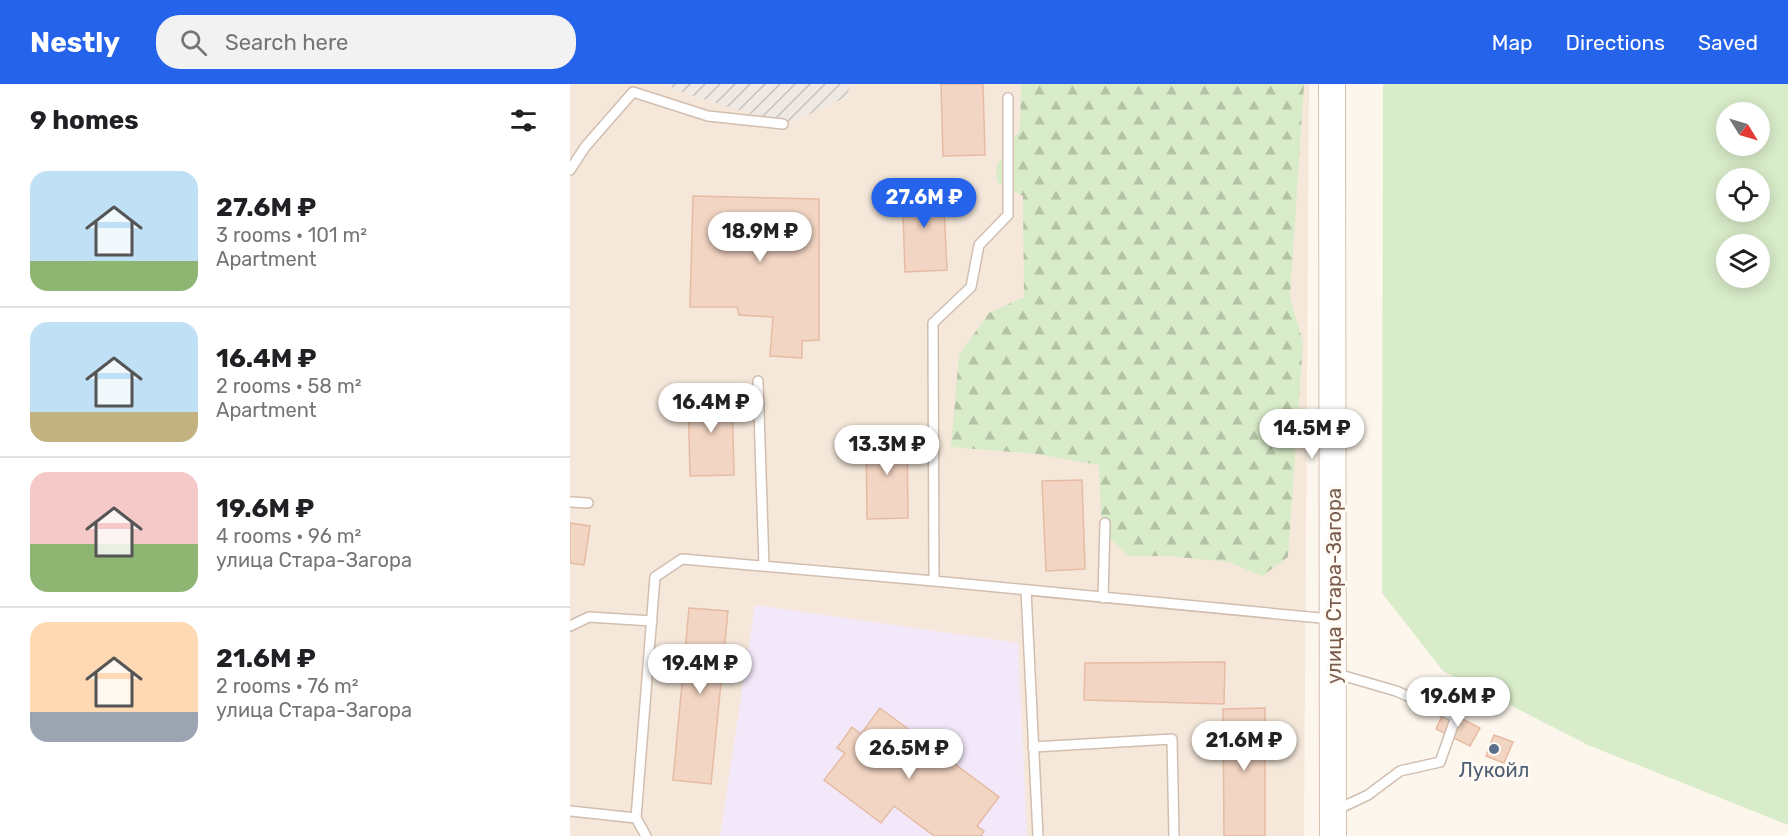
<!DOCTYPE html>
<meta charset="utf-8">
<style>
:root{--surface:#fff;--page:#f2f2f2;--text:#202124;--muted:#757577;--line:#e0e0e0;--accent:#2563eb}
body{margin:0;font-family:Rubik,sans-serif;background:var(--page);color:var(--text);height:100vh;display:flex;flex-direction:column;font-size:22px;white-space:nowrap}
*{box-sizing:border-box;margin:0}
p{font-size:20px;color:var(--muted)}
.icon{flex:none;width:33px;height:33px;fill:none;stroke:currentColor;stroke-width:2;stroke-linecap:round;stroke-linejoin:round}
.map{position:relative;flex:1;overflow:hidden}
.side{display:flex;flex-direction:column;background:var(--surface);width:570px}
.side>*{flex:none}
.needle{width:39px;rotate:127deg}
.buttons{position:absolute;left:1146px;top:18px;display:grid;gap:12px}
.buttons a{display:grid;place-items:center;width:54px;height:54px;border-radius:50%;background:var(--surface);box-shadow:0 3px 15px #0003;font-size:30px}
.price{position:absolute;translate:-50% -51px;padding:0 14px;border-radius:21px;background:#fff;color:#222;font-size:20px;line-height:39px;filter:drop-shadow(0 2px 3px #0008)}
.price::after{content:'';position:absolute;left:50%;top:36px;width:18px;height:14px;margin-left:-9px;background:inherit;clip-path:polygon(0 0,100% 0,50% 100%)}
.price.on{background:var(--accent);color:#fff}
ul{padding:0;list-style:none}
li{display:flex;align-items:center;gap:18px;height:150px;padding:0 30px}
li+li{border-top:2px solid var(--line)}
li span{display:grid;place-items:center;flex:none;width:168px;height:120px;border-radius:18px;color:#555}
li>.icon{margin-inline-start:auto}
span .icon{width:72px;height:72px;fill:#fffc;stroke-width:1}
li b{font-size:26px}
h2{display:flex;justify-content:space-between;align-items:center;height:72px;padding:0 30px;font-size:26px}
header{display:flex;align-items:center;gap:36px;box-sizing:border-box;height:84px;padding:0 30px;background:var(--accent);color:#fff}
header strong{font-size:28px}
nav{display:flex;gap:33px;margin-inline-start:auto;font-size:21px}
.search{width:420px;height:54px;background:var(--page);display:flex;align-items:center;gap:15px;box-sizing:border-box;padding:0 21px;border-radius:24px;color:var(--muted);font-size:22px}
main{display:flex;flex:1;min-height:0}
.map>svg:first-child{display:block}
.residential{fill:#f5e8da}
.industrial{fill:url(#industrial-furrows)}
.education{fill:#f3e8fa}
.forest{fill:url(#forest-firs)}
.green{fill:#d8ecc9;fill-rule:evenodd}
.building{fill:#f3d5c3;stroke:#e6bba3;stroke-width:1.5}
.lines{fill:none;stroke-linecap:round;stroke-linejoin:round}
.lane-casing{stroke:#d1beb0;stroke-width:12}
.secondary-casing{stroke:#d6c0b0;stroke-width:28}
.lane{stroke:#fff;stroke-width:9}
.secondary{stroke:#fff;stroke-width:26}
.service-dot{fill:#5c6f8a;stroke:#fffaf3;stroke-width:2}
.labels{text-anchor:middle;stroke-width:6;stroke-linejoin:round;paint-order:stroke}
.street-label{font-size:20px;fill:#7a5c4d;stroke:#fffaf3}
.service-label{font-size:20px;fill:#4e5e75;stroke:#fffaf3}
</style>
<header>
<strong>Nestly</strong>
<div class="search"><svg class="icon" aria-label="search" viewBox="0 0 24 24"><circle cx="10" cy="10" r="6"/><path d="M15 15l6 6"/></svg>Search here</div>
<nav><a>Map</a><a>Directions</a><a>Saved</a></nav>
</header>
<main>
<section class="side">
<h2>9 homes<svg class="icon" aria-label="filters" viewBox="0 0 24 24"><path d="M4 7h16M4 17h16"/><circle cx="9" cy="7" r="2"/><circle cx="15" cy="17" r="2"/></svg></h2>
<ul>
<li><span style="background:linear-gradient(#bfe0f5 75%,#8fb573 0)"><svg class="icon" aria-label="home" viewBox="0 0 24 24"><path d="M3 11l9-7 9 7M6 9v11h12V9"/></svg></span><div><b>27.6M ₽</b><p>3 rooms · 101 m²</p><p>Apartment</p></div></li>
<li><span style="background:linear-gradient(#bfe0f5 75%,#c2b280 0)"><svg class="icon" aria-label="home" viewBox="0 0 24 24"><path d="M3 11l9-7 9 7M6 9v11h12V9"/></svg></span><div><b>16.4M ₽</b><p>2 rooms · 58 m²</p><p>Apartment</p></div></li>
<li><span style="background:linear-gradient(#f6c9c9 60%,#8fb573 0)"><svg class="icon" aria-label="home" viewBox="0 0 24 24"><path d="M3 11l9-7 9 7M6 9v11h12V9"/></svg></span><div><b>19.6M ₽</b><p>4 rooms · 96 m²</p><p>улица Стара-Загора</p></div></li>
<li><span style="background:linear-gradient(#ffd9b3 75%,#9aa5b1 0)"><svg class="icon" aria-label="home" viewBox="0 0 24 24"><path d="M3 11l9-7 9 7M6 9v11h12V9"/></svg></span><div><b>21.6M ₽</b><p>2 rooms · 76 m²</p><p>улица Стара-Загора</p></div></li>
</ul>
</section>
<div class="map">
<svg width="1218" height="752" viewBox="0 0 1218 752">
<defs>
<pattern id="industrial-furrows" width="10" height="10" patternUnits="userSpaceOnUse" patternTransform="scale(1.5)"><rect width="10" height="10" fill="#efe9e4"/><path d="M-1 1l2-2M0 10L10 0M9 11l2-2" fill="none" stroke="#c7c0bb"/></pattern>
<pattern id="forest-firs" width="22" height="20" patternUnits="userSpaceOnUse" patternTransform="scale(1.5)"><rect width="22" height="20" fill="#d8ecc9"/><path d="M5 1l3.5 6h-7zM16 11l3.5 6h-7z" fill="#b4c2a5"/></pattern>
</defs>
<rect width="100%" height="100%" fill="#fdf6ec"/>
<path class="residential" d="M0,0H739L734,752H0Z"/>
<path class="industrial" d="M98,0H281L276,13L216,41L105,6Z"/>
<path class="education" d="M185,521L448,559L457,752H150Z"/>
<path class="forest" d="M451,0H734L720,213L733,259L718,473L692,492L659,478L597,472H559L541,456L531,432L529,381L467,370L381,363L389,271L419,229L454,213L453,112L427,98L426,82L450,46Z"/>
<path class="green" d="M813,0H1218V741L1018,661L873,587L812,509ZM1156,28H1190V62H1156ZM1156,94H1190V128H1156ZM1156,160H1190V194H1156Z"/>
<path class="building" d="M371,0H413L415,71L373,72Z
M373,102L377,186L335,188L332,103Z
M123,112L249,115V256L232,257V274L200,272L203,233L169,231L167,223H120Z
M162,308L164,391L120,392L118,309Z
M337,349L338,434L297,435L296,350Z
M512,396L515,485L476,487L472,397Z
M0,439L20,442L14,481L0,479Z
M119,524L158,527L141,700L103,696Z
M655,578L654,620L514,616L515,579Z
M310,624L429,713L407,742L414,747L411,752H364L324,722L311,739L254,696L275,669L267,664L282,643L291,650Z
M695,624V752H654L653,625Z
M875,626L910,644L900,662L866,645Z
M924,651L943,658L934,679L916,672Z"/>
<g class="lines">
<defs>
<path id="lane" d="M0,86L15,63L63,8L138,32L213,40
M188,297L194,482
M0,418L18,419
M364,497L363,239L401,203L409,161L438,131V14
M456,506L468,752
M533,514L535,439
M0,542L19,533L82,537
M764,589L826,607L886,633L870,678L830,687L798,711L766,726
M463,663L602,655L604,752
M0,727L66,734
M76,752L66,734L85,493L112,475L364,497L761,535"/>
<path id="secondary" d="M762,0L763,752"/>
</defs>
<use href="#lane" class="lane-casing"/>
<use href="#secondary" class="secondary-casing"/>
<use href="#lane" class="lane"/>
<use href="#secondary" class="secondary"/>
</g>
<circle class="service-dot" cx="924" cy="665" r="6"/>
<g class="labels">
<g class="street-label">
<text transform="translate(764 502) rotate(-90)" y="7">улица Стара-Загора</text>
</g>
<g class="service-label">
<text x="924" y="693">Лукойл</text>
</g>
</g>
</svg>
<div class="buttons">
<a><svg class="needle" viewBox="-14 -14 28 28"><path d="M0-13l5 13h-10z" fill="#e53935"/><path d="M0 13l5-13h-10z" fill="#757577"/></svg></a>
<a><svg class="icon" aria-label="locate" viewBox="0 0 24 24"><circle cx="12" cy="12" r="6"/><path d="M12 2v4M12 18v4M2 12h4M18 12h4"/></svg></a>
<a><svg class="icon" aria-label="layers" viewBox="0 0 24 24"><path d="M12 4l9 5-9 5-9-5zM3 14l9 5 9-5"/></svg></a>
</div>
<b class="price on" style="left:354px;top:145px">27.6M ₽</b>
<b class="price" style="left:190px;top:179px">18.9M ₽</b>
<b class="price" style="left:141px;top:350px">16.4M ₽</b>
<b class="price" style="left:742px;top:376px">14.5M ₽</b>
<b class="price" style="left:317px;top:392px">13.3M ₽</b>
<b class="price" style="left:130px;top:611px">19.4M ₽</b>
<b class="price" style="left:888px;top:644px">19.6M ₽</b>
<b class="price" style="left:674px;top:688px">21.6M ₽</b>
<b class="price" style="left:339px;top:696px">26.5M ₽</b>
</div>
</main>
